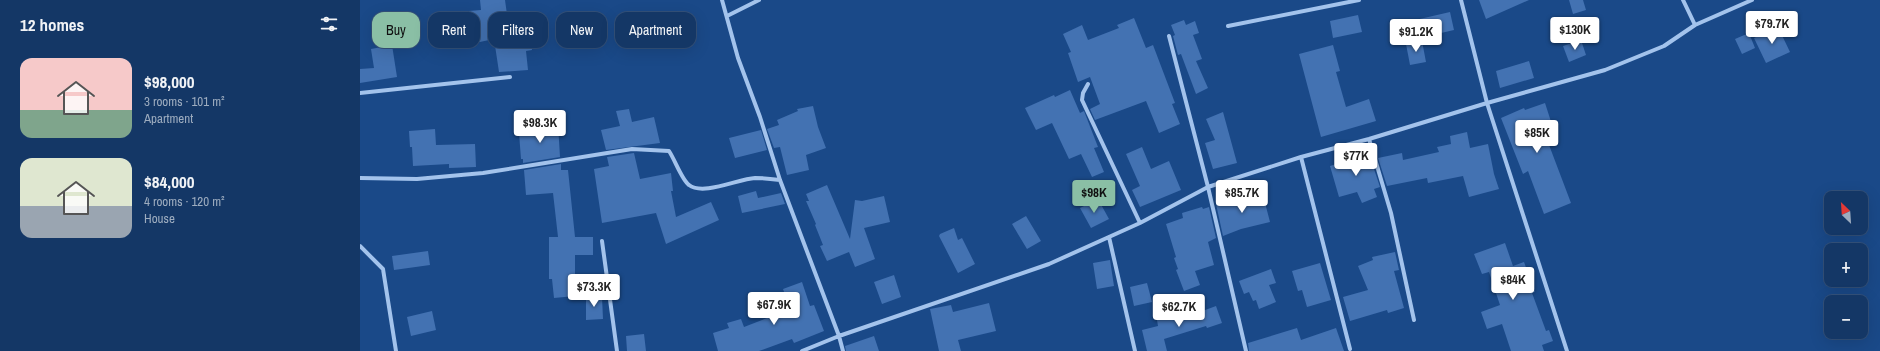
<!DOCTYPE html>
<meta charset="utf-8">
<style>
:root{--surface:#143766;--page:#21426f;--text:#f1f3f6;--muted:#9dacbf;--line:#33517a;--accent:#8abfa5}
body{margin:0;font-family:"Archivo Narrow",sans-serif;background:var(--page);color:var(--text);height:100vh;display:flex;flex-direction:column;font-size:15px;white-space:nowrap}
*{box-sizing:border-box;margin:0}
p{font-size:13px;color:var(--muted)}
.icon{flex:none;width:22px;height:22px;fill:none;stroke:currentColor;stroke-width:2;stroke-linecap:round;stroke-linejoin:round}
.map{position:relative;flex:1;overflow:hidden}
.panel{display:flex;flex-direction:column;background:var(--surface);width:360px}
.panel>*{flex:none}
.guide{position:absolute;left:12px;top:12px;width:380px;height:36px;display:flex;gap:8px}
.needle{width:26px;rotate:335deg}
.tools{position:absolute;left:1464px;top:191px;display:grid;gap:8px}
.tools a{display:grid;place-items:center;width:44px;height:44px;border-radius:8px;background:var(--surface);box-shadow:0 4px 16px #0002,0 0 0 1px var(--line);font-size:20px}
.price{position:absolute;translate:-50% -34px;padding:0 9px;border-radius:4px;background:#fff;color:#222;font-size:13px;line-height:26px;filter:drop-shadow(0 1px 2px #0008)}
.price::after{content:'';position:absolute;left:50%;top:24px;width:12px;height:9px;margin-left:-6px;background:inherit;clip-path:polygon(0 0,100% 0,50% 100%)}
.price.on{background:var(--accent);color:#111}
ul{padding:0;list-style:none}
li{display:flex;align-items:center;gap:12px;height:100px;padding:0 20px}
li span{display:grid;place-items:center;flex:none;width:112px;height:80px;border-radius:12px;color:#555}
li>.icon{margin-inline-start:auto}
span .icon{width:48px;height:48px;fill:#fffc;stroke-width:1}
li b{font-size:17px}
h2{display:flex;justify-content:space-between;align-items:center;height:48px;padding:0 20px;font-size:17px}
.tag{padding:0 14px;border-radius:12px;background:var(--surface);box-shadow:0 4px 16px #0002,0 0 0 1px var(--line);font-size:14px;line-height:36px}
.tag.on{background:var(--accent);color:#111}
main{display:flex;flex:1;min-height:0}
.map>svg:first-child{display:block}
.building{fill:#4372b2}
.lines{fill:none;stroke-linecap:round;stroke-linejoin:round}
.street{stroke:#a3c3ec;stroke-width:4}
</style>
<main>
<section class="panel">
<h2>12 homes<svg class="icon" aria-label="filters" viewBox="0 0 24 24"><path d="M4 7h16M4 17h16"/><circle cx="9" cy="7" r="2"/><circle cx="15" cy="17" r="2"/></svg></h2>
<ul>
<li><span style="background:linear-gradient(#f6c9c9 65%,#7fa58c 0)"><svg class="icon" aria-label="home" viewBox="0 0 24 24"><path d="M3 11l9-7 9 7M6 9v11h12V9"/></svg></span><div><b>$98,000</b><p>3 rooms · 101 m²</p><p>Apartment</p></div></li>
<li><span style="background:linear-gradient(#dfe7d0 60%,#9aa5b1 0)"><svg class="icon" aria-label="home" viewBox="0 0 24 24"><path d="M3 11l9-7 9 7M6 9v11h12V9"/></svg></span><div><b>$84,000</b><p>4 rooms · 120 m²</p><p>House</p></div></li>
</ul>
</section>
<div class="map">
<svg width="1520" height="351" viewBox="0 0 1520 351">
<rect width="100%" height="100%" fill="#1a4988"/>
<path class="building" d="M120,0H145L149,29L168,26L172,50L166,51L168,70L139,72L134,39L115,43L109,11L121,10Z
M1119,0H1169L1126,19Z
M1209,0H1223L1226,10L1213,14Z
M1090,12L1094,30L1055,39L1051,21Z
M998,15L1002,32L973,38L970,21Z
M774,18L786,48L793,45L815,103L812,104L820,124L799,133L786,101L735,120L730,109L740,104L730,77L718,82L708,53L711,52L703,34L722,25L728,40L759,28L757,25Z
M824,20L826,25L835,21L839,33L833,35L842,59L836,61L848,88L836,94L821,54L818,55L813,36L815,35L811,25Z
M1418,27L1430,52L1406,63L1394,38Z
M1389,33L1395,48L1382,54L1375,39Z
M1221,40L1226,55L1209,62L1203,46Z
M1062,41L1066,62L1050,65L1046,44Z
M32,45L37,77L0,83V69L14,68L11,49Z
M973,45L980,71L976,72L986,107L1009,99L1016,121L961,137L939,54Z
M1169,61L1174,78L1140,88L1136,71Z
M710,90L720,113L724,111L738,147L734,148L744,172L732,177L721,154L709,159L692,123L676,130L665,108L694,95L695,97Z
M1185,103L1195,134L1186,137L1211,203L1184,214L1168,171L1163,174L1141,118L1164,108L1165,110Z
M453,106L458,127L466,148L446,155L449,170L427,175L420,147L414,148L407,129L419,125L417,120L438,111L437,109Z
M269,109L272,122L294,117L300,143L246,150L241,130L260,126L256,111Z
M863,112L877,163L853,169L845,143L855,140L846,119Z
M198,124L200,157L163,163V159H161L159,133L180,131L179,125Z
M75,129L76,145L115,144L116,167L89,168V164L53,166L52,147H50L49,131Z
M401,130L407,150L375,158L369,138Z
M1107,132L1110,148L1128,144L1134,174L1139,189L1109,197L1103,176L1068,183L1067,178L1027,186L1018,158L1042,153L1043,160L1079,152L1077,147L1091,144L1090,136Z
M782,147L791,169L809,161L821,190L780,207L772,190L780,186L766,154Z
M1008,151L1020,187L1014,189L1017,197L1002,203L997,192L979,197L970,166L991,159V157Z
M274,153L280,179L311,173L313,191H311L316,217L351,202L359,220L306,244L296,213L242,223L234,169L249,166L247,157Z
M201,164V170H208L215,237H233V255H215V296L194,298L192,279H189V237H198L193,193L166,195L164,170Z
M467,185L490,239L495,200L502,201L524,196L530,222L504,228L515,259L495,267L489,252L467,261L460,246L463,245L455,225L456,224L446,201H449L446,194Z
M396,191L398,198L421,193L425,204L382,213L378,196Z
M903,195L910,222L881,229L863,236L856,204L873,198L874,202Z
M738,199L749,219L731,228L720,208Z
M842,207L843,209L849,207L856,238L848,242L854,265L835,271L840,285L824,291L816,270L818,269L814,258L816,257L806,224L823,218L822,213Z
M666,216L681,241L667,249L652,224Z
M594,228L598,240L602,238L615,264L598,273L579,236L580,234Z
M1145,243L1153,266L1164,262L1175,292L1172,293L1186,331L1189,330L1193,341L1182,345L1184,351H1151L1142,324L1127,329L1121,312L1140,305L1129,272L1122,274L1114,254Z
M68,251L70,265L34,270L32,256Z
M1035,252L1039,270L1034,271L1044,308L1028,313L1027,310L990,321L983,297L1008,290L998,266L1013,260L1012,257Z
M750,260L754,286L737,289L733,263Z
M960,263L971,300L947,307L942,290L938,291L932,271Z
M911,269L916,283L909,285L916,302L899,309L896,300L893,301L889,292L884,294L879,281Z
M534,275L541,297L522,304L514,282Z
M442,282L450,306L454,305L464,331L434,343L432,339L399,351H358L353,333L369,328L367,323L381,319L384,327L430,309L423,289Z
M787,283L792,302L774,306L770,287Z
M226,297H242L243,319L226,320Z
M629,303L636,331L598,340L601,351H579L570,309L591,305L593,312Z
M856,306L862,323L847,328L846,326L804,339L807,351H787L782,330L798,326L797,320L828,313L829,316Z
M72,311L76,330L51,336L47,317Z
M937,328L941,340L976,328L984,351H889L888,343Z
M284,334L286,351H267L266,336Z
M514,336L519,351H486L485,346Z"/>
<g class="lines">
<path class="street" d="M362,0L378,58L400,117L420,180L479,336L483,351
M1101,0L1127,103L1207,351
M1323,0L1335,25
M367,16L399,0
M868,26L999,0
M809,36L848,187L886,351
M728,84L723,93L722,100L780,223
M0,93L150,77
M1009,139L1031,213L1054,320
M941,157L990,349
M0,178L57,179L123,173L272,149L309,151C315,160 322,180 329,185C343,196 378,179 395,178C403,178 412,179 420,180
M749,237L775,351
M242,241L257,351
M0,246L23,269L36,351
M442,351L479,336L689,264L780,223L848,187L941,157L1009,139L1127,103L1245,70L1304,46L1335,25L1392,0"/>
</g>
</svg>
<div class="tools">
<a><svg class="needle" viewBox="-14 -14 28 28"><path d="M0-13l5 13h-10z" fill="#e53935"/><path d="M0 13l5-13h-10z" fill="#9dacbf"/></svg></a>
<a>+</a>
<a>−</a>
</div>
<b class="price" style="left:1412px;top:45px">$79.7K</b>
<b class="price" style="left:1215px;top:51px">$130K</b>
<b class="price" style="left:1056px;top:53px">$91.2K</b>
<b class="price" style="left:180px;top:144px">$98.3K</b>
<b class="price" style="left:1177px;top:154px">$85K</b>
<b class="price" style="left:996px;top:177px">$77K</b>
<b class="price on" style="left:734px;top:214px">$98K</b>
<b class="price" style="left:882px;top:214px">$85.7K</b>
<b class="price" style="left:1153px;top:301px">$84K</b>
<b class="price" style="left:234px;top:308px">$73.3K</b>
<b class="price" style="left:414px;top:326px">$67.9K</b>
<b class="price" style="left:819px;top:328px">$62.7K</b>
<div class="guide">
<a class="tag on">Buy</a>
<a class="tag">Rent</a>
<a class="tag">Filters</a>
<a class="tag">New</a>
<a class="tag">Apartment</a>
</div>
</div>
</main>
